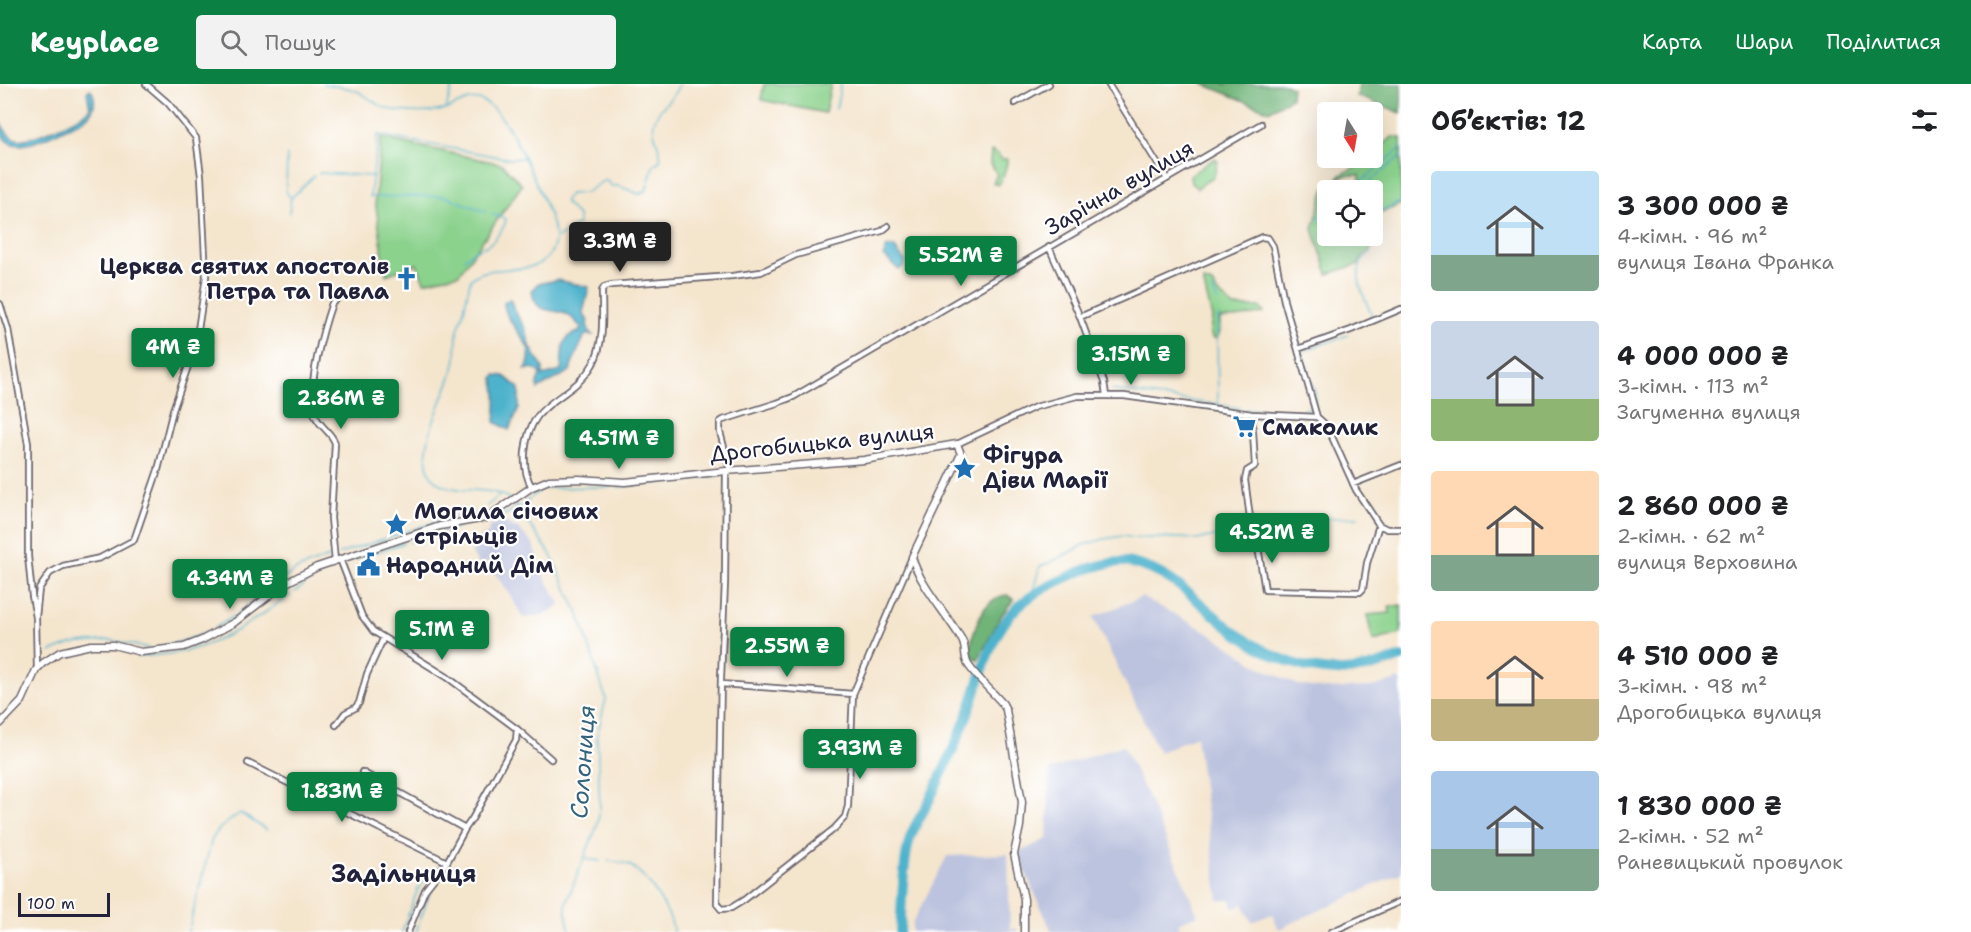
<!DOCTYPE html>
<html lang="uk">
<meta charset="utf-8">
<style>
:root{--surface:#fff;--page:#f2f2f2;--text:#202124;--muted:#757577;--accent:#0b8043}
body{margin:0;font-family:"Shantell Sans",sans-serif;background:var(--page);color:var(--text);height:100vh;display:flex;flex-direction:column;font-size:22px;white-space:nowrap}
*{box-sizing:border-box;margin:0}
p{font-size:20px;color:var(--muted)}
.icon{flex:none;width:33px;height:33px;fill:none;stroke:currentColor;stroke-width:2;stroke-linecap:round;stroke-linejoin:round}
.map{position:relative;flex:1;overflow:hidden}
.drawer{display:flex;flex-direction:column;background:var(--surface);width:570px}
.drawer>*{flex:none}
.needle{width:39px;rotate:169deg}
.tools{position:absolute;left:1317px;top:18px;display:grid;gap:12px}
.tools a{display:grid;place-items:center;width:66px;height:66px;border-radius:6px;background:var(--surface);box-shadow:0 6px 24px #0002;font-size:30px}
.scale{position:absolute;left:18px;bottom:15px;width:92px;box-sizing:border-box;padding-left:6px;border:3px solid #22223b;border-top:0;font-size:16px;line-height:21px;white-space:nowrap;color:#22223b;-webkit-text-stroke:4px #fff;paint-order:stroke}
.price{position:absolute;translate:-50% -51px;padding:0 14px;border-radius:6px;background:var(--accent);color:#fff;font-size:20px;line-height:39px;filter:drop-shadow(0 2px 3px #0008)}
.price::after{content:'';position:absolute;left:50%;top:36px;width:18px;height:14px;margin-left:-9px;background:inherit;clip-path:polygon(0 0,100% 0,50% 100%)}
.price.on{background:#222;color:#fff}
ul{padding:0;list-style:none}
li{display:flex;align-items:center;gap:18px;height:150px;padding:0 30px}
li span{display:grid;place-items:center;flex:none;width:168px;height:120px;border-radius:6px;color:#555}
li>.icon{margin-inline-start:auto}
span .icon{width:72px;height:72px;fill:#fffc;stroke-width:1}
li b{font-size:26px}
h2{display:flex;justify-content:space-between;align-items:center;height:72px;padding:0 30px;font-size:26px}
header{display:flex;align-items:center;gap:36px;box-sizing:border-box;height:84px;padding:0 30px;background:var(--accent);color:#fff}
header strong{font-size:28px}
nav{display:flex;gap:33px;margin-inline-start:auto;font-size:21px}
.search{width:420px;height:54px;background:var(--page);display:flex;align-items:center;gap:15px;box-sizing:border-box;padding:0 21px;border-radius:6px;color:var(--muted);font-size:22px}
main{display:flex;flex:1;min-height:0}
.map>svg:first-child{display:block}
.industrial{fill:#bcc3de}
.green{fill:#8bd28d;stroke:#567a64;stroke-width:1.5}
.forest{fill:#70b478;stroke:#496b5a;stroke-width:1.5}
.water{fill:#4db2cc;stroke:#386a84;stroke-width:1.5}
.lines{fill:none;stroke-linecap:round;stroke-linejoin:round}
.stream{stroke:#4db2cc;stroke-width:1.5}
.river{stroke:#4db2cc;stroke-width:10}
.minor-casing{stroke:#6c666e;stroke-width:8}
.tertiary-casing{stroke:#6c666e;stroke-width:9}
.minor{stroke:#fff;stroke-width:4.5}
.tertiary{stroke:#fff;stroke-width:6}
.labels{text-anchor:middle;stroke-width:4.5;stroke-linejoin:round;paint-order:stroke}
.street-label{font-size:22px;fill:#22223b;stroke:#fff}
.poi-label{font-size:22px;font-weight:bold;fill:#22223b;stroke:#fff;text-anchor:start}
.water-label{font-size:24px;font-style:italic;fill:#35637c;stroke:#fff}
.neighbourhood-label{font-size:24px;font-weight:bold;fill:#22223b;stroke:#fff}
</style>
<header>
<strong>Keyplace</strong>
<div class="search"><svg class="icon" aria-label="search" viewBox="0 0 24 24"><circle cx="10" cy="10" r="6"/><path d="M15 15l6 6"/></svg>Пошук</div>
<nav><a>Карта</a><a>Шари</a><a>Поділитися</a></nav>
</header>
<main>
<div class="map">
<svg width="1401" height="848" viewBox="0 0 1401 848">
<rect width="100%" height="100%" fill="#fff"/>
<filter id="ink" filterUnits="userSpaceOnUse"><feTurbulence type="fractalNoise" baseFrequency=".0167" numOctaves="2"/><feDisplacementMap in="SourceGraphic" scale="12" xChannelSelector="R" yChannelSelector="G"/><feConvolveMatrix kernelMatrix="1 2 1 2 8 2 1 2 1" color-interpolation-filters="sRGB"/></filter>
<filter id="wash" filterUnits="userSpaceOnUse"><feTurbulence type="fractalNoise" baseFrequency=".008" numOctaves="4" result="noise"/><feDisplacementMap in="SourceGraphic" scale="24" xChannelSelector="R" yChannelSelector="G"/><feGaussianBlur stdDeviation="1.35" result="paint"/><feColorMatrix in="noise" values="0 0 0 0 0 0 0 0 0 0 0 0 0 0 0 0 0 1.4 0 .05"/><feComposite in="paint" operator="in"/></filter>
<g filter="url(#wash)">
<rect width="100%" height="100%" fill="#f4e5cd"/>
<path class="industrial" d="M502,436L521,447L533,460L538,474L535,477L561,521L544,531L523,534L509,509L487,478L479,481L471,468L474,465L472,458L490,448L488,444Z
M1142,513L1206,547L1260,583L1298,601L1326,605L1372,603L1401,595V789L1279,845L1272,830L1252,838L1243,820L1233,825L1231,815L1219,817L1196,652L1159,668L1093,533Z
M1123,661L1147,711L1198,831L1178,839L1182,848H1052L1019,774V768L1047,755L1050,686Z
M1008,770L1010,845H1017V848H912V840L947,772Z"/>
<path class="green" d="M764,0H831L825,29L761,16Z
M1392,53L1401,54V120L1373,133L1372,106H1346L1360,96V91H1347L1337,95C1345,84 1361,85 1367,74H1372L1373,71Z
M381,54L502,80L522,101L459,190L424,198L417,180L386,191L375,116Z
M991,67L998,70L1002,75H1008L1004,91L998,101L993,99L997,90L990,80Z
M1215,74L1218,77L1214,92L1197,104L1191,99L1190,91Z
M1329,101L1334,103V106H1328V152H1367L1371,166L1364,171L1359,180L1328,190L1313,145L1324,106Z
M1203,197L1212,200L1217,208L1234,223H1260L1264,229L1243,233L1220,235V248L1217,255L1212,254L1210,247L1212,234Z
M1401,521V550L1373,557L1367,531L1390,529L1389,523Z"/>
<path class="forest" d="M1203,0H1285L1292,3L1291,14L1269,27Z
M1359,0H1401V29L1357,12Z
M1007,511L1014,515L1001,532L978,576L969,570C973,548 980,514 1007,511Z"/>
<path class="water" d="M90,5L92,7C96,16 95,26 87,33C82,38 73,41 66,44C45,55 0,79 0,37C3,44 9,53 16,55C28,59 82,34 90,24L87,8Z
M889,163H894L905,177V181L899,186L884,172L885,165Z
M557,196L589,203L583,229L588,237L587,241L591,251H594H585C580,263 574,273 570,287L538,305L537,299L541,289L533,284L525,286C542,260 505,244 504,219L510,215L515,228L525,244L531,264L543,284V292L561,287C563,268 559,252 579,248L581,243C576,239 572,232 566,230C552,224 535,231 532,207L537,200Z
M496,291L504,292L519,304V324L509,346L495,338C496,323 498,308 493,294Z"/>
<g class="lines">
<path class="stream" d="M323,0C334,2 349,3 359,8C373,16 382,26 399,27C414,29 430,29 444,26C456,23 466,13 479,16C490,19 499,30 506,40C516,55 558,140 555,156C555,161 551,169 548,173C528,194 493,177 471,195C468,204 467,212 465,221C463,232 458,242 457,252C456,262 457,271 455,280C449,307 408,375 436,397C455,412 490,400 511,416
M446,25L453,0
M836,25L841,0
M1372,49L1384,25
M287,71L286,108L290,113
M1368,74L1381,79
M319,89L372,92
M1351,106L1401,64
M1359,106L1401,72
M486,128L444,112L370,113L378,51L510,75L523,74
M289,129L291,114L314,92
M1372,130L1401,118
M1318,134L1328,126
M1320,139L1328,133
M1321,151L1328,149
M556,155L578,140V132L565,119V116L570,110L585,109L603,97H607L612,102H619L639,110L646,107L654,80L660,77C663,63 649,50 655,35C660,21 675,15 679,0
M1371,168C1347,184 1364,212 1372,232
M465,175C472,166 477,166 486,162C493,159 506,142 506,135L492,130
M1212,205L1218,217
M1111,306L1240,324
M1315,318L1316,311L1302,270L1306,266L1348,251
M1218,320L1217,242L1219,232
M1245,325L1300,328L1310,323
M618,403L718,392
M514,420L550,469L565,501L579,531L606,615L597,651L600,725L597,742L566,819V829L570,848
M487,422L500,411
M500,433L518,424L543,404L611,403
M1255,444L1287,442L1328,434L1358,433
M410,458L462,442
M339,470L447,434L475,429
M346,478L404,459
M265,506L298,485L329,473
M295,508L323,487L334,482
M1031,513L1040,482L1051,478L1086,460L1104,455L1123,452L1134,454H1183L1197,456L1248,444
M158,563C199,556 228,540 258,512
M50,568L71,560L110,556L148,564
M138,573C155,571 173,570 189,566C226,557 259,533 290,511
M584,775L600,777
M608,777C615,778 625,778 631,782C646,791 673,830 673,848
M188,848L212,755L220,744L240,729L267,746
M402,848L418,805L438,782
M416,848L430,808"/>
<path class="river" d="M900,848C902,820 902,790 908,762C911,746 921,732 929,717C936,703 943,687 950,672C958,654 966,636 972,618C983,587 990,553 1013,528C1028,511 1050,501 1070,492C1084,485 1116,475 1131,479C1167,487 1187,508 1214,531C1254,567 1311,597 1366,584C1378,581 1390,577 1401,573"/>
</g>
</g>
<g filter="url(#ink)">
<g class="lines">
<defs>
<path id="minor" d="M1108,0L1167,95
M1015,19L1049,0
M1049,163L1080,233L1104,298L1106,311
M0,220L8,245L28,360V472L32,512L36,533L37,585
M1080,233L1262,153L1268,154L1273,162L1284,217L1317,333
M1298,265L1351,246L1401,225
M1252,330L1255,382L1247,387L1245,396L1251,441L1258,463L1265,506L1360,508L1363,505L1367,479L1379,441
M957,360L1035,323L1077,312H1124L1252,330L1317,333L1327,342L1356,406L1379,441L1387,445H1401
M730,386L720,348V338L723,336L777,319L793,313L1261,40
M726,387L725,498L721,593L717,820L721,825L731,824L744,816L834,745L845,733L848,722L853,610L912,473
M1353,400L1401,381
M532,403C525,392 524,381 525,368C530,313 571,318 593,280C605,258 602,230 602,207L604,203L611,201L732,192L761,188L796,171L882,147L888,142
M340,475L362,532L373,547L447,593L517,645L551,675
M335,477L331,434L335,359C331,347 318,342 314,329C307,303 323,245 332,219L336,216
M36,533L39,505L50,489L63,482L100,474L134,456L158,386L173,326L196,259L206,193L201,92L196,54L168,19L146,0
M721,600L853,610
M336,641L345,629L355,624L359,619L367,590L383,555
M248,679L447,778
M362,688L465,745
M408,848L425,806L447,778L465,745L472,735L516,656L517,645
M1331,848L1401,817"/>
<path id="tertiary" d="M0,640L22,617L36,586L43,579L60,568L91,561H113L141,568L184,563L202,556L235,538L284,500L317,483L440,442L486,434L532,403L549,396L579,395L625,398L726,387L864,376L957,360L961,370L912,473C920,502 947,530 962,556C967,565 963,574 969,582C979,596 992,607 1003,620L1006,626L1022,718L1020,742L1014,770L1024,815V848"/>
</defs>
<use href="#minor" class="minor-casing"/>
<use href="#tertiary" class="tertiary-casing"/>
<use href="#minor" class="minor"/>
<use href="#tertiary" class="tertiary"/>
</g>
</g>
<defs>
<symbol id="church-bare" viewBox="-9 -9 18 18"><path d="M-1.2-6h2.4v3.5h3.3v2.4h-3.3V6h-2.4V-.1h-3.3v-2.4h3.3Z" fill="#1f6fb2" stroke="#fff" stroke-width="2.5" paint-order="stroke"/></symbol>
<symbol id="supermarket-bare" viewBox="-9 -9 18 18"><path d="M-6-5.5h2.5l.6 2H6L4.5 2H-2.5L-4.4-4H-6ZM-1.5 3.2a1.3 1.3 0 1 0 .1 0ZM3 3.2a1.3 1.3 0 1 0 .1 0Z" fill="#1f6fb2" stroke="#fff" stroke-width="2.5" paint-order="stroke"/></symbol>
<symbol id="sight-bare" viewBox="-9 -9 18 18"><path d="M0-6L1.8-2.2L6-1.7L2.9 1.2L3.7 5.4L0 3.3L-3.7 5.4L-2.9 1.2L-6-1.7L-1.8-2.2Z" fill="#1f6fb2" stroke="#fff" stroke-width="2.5" paint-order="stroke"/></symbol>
<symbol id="civic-bare" viewBox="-9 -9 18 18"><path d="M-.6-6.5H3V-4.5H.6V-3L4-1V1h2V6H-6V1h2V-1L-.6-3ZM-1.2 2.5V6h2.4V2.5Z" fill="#1f6fb2" stroke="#fff" stroke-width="2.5" paint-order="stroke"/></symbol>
</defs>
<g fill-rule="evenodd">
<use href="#church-bare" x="390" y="178" width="33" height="33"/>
<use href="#supermarket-bare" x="1228" y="326" width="33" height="33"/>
<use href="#sight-bare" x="948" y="368" width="33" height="33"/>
<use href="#sight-bare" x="380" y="424" width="33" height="33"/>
<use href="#civic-bare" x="352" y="464" width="33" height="33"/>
</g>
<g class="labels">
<g class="street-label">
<text transform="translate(1119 103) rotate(-30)" y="8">Зарічна вулиця</text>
<text transform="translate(822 358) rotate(-6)" y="8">Дрогобицька вулиця</text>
</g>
<g class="poi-label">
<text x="389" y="190" text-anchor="end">Церква святих апостолів<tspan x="389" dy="25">Петра та Павла</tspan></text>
<text x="1262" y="351">Смаколик</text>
<text x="983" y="379">Фігура<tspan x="983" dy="25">Діви Марії</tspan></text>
<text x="414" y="435">Могила січових<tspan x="414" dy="25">стрільців</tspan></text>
<text x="386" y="489">Народний Дім</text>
</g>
<g class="water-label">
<text transform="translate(583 678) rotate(-86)" y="8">Солониця</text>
</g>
<g class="neighbourhood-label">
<text x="404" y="798">Задільниця</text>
</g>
</g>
</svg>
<div class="tools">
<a><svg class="needle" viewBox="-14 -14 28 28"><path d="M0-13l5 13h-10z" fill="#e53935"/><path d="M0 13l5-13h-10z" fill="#757577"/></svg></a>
<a><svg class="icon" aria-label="locate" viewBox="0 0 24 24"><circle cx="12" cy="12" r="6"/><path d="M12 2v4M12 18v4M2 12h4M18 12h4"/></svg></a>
</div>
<div class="scale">100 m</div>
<b class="price on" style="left:620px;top:189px">3.3M ₴</b>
<b class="price" style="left:961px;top:203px">5.52M ₴</b>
<b class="price" style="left:173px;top:295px">4M ₴</b>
<b class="price" style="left:1131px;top:302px">3.15M ₴</b>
<b class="price" style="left:341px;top:346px">2.86M ₴</b>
<b class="price" style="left:619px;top:386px">4.51M ₴</b>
<b class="price" style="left:1272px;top:480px">4.52M ₴</b>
<b class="price" style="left:230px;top:526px">4.34M ₴</b>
<b class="price" style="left:442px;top:577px">5.1M ₴</b>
<b class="price" style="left:787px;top:594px">2.55M ₴</b>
<b class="price" style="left:860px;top:696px">3.93M ₴</b>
<b class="price" style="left:342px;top:739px">1.83M ₴</b>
</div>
<section class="drawer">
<h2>Об’єктів: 12<svg class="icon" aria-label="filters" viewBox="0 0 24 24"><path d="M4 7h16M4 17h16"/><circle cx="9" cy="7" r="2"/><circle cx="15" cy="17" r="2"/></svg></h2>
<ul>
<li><span style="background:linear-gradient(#bfe0f5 70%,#7fa58c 0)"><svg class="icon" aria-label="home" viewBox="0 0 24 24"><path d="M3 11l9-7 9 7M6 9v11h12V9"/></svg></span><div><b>3 300 000 ₴</b><p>4-кімн. · 96 m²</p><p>вулиця Івана Франка</p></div></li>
<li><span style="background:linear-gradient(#c9d6e8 65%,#8fb573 0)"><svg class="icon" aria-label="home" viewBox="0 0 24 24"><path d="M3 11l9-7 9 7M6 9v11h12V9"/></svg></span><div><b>4 000 000 ₴</b><p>3-кімн. · 113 m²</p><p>Загуменна вулиця</p></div></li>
<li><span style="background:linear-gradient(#ffd9b3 70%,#7fa58c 0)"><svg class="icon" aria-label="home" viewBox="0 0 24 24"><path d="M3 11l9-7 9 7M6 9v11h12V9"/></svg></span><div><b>2 860 000 ₴</b><p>2-кімн. · 62 m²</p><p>вулиця Верховина</p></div></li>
<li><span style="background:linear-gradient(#ffd9b3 65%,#c2b280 0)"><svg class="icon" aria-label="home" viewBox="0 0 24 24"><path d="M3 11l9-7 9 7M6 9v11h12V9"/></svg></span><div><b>4 510 000 ₴</b><p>3-кімн. · 98 m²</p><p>Дрогобицька вулиця</p></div></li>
<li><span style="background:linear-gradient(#a9c7e8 65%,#7fa58c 0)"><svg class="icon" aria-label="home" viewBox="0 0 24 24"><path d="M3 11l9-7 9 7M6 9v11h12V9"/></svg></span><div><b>1 830 000 ₴</b><p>2-кімн. · 52 m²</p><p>Раневицький провулок</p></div></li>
</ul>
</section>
</main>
